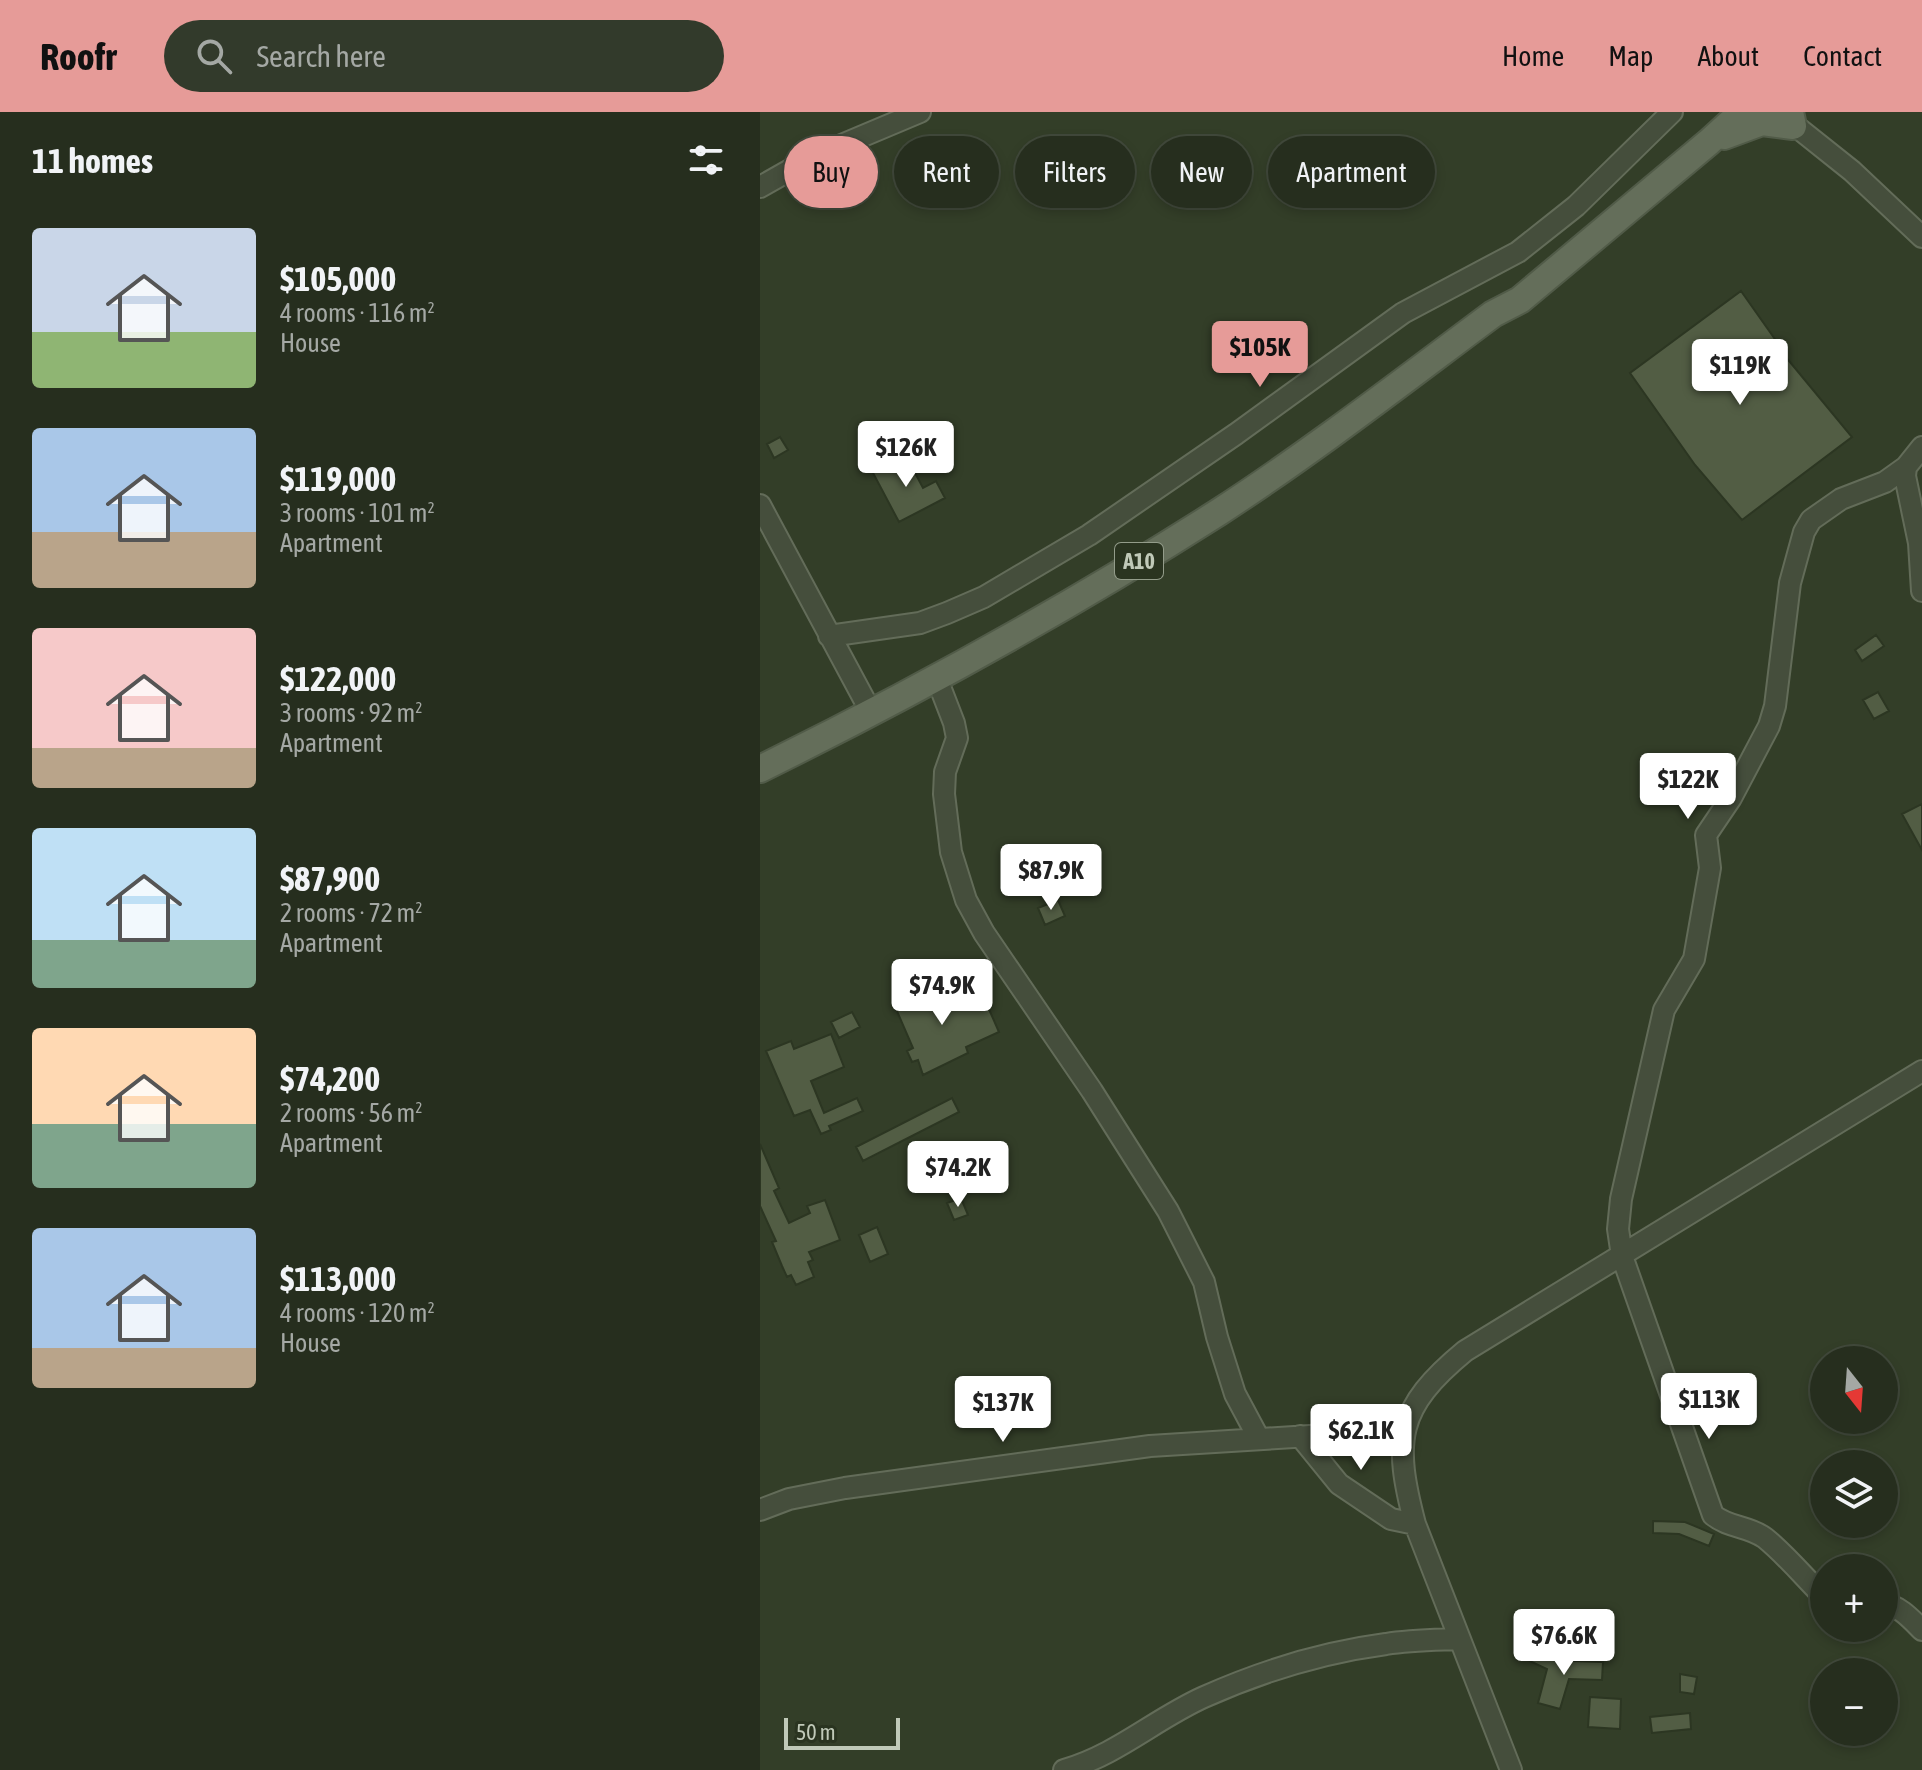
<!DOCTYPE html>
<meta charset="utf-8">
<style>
:root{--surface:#262e1e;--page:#323a2b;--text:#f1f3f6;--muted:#a4a8a4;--line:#424a3c;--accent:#e69b98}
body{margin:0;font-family:"Asap Condensed",sans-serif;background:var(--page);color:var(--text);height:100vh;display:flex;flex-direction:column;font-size:30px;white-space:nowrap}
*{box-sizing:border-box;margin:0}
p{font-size:26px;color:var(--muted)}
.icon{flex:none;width:44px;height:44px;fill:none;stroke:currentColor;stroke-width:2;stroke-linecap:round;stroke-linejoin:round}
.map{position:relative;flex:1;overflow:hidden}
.drawer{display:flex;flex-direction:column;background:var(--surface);width:760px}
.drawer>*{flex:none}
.banner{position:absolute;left:24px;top:24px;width:760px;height:72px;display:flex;gap:16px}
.needle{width:52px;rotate:163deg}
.buttons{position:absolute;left:1050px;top:1234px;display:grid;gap:16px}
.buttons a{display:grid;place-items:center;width:88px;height:88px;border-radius:50%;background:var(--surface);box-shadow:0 4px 12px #0003,0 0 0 2px var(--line);font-size:40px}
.scale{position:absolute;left:24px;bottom:20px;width:116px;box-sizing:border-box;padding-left:8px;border:4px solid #c0c9b8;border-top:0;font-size:22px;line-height:28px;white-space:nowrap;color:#c0c9b8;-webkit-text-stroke:6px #2a3420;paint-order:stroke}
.price{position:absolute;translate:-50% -68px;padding:0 18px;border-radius:8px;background:#fff;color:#222;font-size:26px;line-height:52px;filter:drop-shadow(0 2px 4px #0008)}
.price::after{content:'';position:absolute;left:50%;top:48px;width:24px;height:18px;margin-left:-12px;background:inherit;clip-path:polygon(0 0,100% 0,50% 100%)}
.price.selected{background:var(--accent);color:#111}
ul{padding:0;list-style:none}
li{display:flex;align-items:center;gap:24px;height:200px;padding:0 32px}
li span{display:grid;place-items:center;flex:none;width:224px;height:160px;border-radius:8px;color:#555}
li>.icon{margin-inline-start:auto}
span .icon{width:96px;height:96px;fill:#fffc;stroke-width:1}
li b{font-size:34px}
h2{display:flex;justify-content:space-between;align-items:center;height:96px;padding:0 32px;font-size:34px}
.chip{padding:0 28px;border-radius:36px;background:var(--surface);box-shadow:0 4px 12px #0003,0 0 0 2px var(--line);font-size:28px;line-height:72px}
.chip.selected{background:var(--accent);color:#111}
header{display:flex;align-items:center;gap:48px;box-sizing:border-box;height:112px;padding:0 40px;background:var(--accent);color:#111}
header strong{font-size:38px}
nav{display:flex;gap:44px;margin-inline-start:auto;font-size:28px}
.search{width:560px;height:72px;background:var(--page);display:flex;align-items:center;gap:20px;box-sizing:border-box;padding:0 28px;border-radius:44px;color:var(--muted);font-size:30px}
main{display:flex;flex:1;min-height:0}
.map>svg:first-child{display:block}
.building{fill:#525d44;stroke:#2c3622;stroke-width:2}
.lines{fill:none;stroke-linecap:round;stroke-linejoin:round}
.minor-casing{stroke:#636c59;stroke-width:24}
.major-casing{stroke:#515b48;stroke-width:30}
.minor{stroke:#454e3c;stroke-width:20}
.major{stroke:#646e5a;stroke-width:26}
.labels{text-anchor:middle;stroke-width:6;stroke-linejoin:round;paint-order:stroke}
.shield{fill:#2a3420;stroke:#939c8a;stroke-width:2}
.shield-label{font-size:22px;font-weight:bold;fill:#c0c9b8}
</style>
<header>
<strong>Roofr</strong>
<div class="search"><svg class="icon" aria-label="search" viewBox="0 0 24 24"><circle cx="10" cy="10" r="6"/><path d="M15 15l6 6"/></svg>Search here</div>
<nav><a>Home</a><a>Map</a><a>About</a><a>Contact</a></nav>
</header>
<main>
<section class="drawer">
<h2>11 homes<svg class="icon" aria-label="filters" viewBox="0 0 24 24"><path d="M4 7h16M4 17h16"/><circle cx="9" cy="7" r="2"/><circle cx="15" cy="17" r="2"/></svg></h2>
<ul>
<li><span style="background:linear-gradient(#c9d6e8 65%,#8fb573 0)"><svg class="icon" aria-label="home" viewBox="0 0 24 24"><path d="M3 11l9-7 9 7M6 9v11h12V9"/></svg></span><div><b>$105,000</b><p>4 rooms · 116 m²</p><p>House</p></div></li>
<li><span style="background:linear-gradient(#a9c7e8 65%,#b9a48a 0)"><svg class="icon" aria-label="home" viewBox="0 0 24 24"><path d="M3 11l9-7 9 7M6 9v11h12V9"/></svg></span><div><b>$119,000</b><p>3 rooms · 101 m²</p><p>Apartment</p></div></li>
<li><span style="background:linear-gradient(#f6c9c9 75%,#b9a48a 0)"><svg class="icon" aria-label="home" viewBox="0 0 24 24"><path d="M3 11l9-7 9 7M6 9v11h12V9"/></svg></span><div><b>$122,000</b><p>3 rooms · 92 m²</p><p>Apartment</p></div></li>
<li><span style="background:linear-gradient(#bfe0f5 70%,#7fa58c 0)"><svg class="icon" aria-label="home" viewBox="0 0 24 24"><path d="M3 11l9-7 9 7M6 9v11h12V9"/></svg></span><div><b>$87,900</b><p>2 rooms · 72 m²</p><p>Apartment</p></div></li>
<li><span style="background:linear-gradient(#ffd9b3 60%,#7fa58c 0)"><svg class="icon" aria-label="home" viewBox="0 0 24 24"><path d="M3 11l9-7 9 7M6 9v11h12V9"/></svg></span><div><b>$74,200</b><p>2 rooms · 56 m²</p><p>Apartment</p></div></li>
<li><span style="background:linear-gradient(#a9c7e8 75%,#b9a48a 0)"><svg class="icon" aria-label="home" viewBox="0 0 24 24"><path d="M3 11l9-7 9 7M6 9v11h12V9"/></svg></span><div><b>$113,000</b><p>4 rooms · 120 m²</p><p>House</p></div></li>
</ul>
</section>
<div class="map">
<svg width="1162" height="1658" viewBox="0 0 1162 1658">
<rect width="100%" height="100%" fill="#333e28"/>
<path class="building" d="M981,179L1022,237L1020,238L1092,325L982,408L935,353L870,261Z
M20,325L28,338L14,346L7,332Z
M145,342L163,376L176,369L185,386L139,410L112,359Z
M1116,523L1124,534L1102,549L1095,538Z
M1118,580L1129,599L1114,607L1103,588Z
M1162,692V738L1142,702Z
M298,788L305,804L285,813L278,796Z
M177,869L189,896L215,885L221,898L228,895L239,920L206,935L208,941L163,963L158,948L152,950L147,939L153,936L133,890Z
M92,900L100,915L79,926L71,910Z
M71,922L84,955L51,969L64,1001L97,986L103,999L69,1014L71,1018L61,1022L50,998L34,1004L6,939L31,929L34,937Z
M192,986L199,1000L103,1049L96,1035Z
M0,1032L19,1076L14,1079L29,1111L50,1101L47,1094L65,1088L80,1128L49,1140L53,1148L48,1150L54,1165L36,1173L31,1163L27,1165L22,1154L12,1130L16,1129L0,1094Z
M201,1086L208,1103L194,1108L187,1091Z
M117,1115L128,1142L110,1150L99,1123Z
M893,1409L925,1410L954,1422L949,1434L919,1422L893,1421Z
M761,1545L813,1546V1549L843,1550L842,1568L809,1567L800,1597L778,1591L787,1557Z
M920,1562L937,1565L934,1582L920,1580Z
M830,1585L861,1587L860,1617L828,1615Z
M930,1601L931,1617L892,1621L890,1605Z"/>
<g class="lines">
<defs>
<path id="minor" d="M1023,4L1092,59L1162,125
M0,75L53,45L160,0
M1162,335L1146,355L1145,364L1159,431L1162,479
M0,393L112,602
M69,524L160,511L187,501L224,485L329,423L476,322L643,201L758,140L816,94L912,0
M177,567L194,611L197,626L185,660L184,682L191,740L206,788L224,821L332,979L408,1099L444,1170L457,1225L475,1282L498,1325
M540,1324L579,1372L631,1407L655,1412
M0,1398L29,1387L85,1376L390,1334L550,1324L647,1308
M1064,1485C1045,1466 1026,1443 1005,1426C989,1414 969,1416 953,1403L862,1144L858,1117L861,1087L904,898L934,847L950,756L946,723L971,686L1009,614L1015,594L1030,471L1044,420L1051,408L1081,387L1125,370L1146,355
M1124,1492C1140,1494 1151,1507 1162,1518
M304,1658C357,1643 395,1607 444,1585C500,1560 565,1540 626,1532C650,1528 674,1528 699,1527
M751,1658L655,1412C633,1328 636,1296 705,1239L1162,959"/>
<path id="major" d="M964,24L1002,10L1033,14L1030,0
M0,657C158,579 310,495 459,400C553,339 643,269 733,202L760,188L949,30L982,0"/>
</defs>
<use href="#minor" class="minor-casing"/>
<use href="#major" class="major-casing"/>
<use href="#minor" class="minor"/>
<use href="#major" class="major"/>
</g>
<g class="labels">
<rect class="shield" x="355" y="431" width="48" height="36" rx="6"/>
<g class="shield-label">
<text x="379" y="457">A10</text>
</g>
</g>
</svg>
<div class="buttons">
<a><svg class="needle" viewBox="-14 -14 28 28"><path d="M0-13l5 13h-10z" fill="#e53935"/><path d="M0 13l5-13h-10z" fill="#a4a8a4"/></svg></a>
<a><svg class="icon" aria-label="layers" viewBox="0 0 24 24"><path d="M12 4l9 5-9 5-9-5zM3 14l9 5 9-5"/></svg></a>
<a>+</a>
<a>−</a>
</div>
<div class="scale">50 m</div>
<b class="price selected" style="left:500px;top:277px">$105K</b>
<b class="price" style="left:980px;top:295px">$119K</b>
<b class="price" style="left:146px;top:377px">$126K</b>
<b class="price" style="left:928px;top:709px">$122K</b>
<b class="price" style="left:291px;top:800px">$87.9K</b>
<b class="price" style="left:182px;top:915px">$74.9K</b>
<b class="price" style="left:198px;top:1097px">$74.2K</b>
<b class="price" style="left:949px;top:1329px">$113K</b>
<b class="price" style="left:243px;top:1332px">$137K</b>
<b class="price" style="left:601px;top:1360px">$62.1K</b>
<b class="price" style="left:804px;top:1565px">$76.6K</b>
<div class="banner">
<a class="chip selected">Buy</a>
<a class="chip">Rent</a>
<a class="chip">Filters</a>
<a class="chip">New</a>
<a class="chip">Apartment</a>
</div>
</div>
</main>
